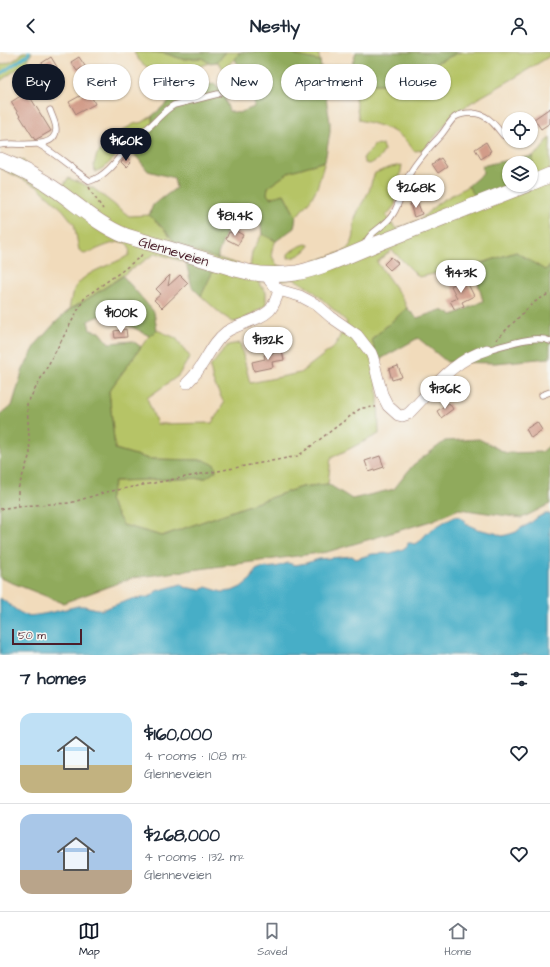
<!DOCTYPE html>
<meta charset="utf-8">
<style>
:root{--surface:#fff;--page:#f6f6f7;--text:#1f2937;--muted:#747a83;--line:#e0e1e3;--accent:#111827}
body{margin:0;font-family:"Architects Daughter",sans-serif;background:var(--page);color:var(--text);height:100vh;display:flex;flex-direction:column;font-size:15px;white-space:nowrap}
*{box-sizing:border-box;margin:0}
p{font-size:13px;color:var(--muted)}
.icon{flex:none;width:22px;height:22px;fill:none;stroke:currentColor;stroke-width:2;stroke-linecap:round;stroke-linejoin:round}
.map{position:relative;height:603px;overflow:hidden}
.details{display:flex;flex-direction:column;background:var(--surface);flex:1}
.details>*{flex:none}
.hud{position:absolute;left:12px;top:12px;width:526px;height:36px;display:flex;gap:8px}
.controls{position:absolute;left:502px;top:60px;display:grid;gap:8px}
.controls a{display:grid;place-items:center;width:36px;height:36px;border-radius:50%;background:var(--surface);box-shadow:0 1px 3px #0004;font-size:20px}
.scale{position:absolute;left:12px;bottom:10px;width:70px;box-sizing:border-box;padding-left:4px;border:2px solid #4a1f2b;border-top:0;font-size:11px;line-height:14px;white-space:nowrap;color:#4a1f2b;-webkit-text-stroke:3px #f6f6f2;paint-order:stroke}
.price{position:absolute;translate:-50% -34px;padding:0 9px;border-radius:14px;background:#fff;color:#222;font-size:13px;line-height:26px;filter:drop-shadow(0 1px 2px #0008)}
.price::after{content:'';position:absolute;left:50%;top:24px;width:12px;height:9px;margin-left:-6px;background:inherit;clip-path:polygon(0 0,100% 0,50% 100%)}
.price.current{background:var(--accent);color:#fff}
ul{padding:0;list-style:none}
li{display:flex;align-items:center;gap:12px;height:100px;padding:0 20px}
li+li{border-top:1px solid var(--line)}
li span{display:grid;place-items:center;flex:none;width:112px;height:80px;border-radius:12px;color:#555}
li>.icon{margin-inline-start:auto}
span .icon{width:48px;height:48px;fill:#fffc;stroke-width:1}
li b{font-size:17px}
h2{display:flex;justify-content:space-between;align-items:center;height:48px;padding:0 20px;font-size:17px}
.tag{padding:0 14px;border-radius:18px;background:var(--surface);box-shadow:0 1px 3px #0004;font-size:14px;line-height:36px}
.tag.current{background:var(--accent);color:#fff}
header{display:flex;justify-content:space-between;align-items:center;height:52px;padding:0 20px;background:var(--surface);font-size:18px;font-weight:800}
.tabs{display:flex;justify-content:space-around;align-items:center;height:56px;border-top:1px solid var(--line);background:var(--surface);font-size:11px;color:var(--muted)}
.tabs a{display:grid;justify-items:center;gap:2px}
.tabs .current{color:var(--accent)}
.map>svg:first-child{display:block}
.green{fill:#b6c466;stroke:#807248}
.forest{fill:#90aa5b;stroke:#6d6443}
.water{fill:#47aec7;stroke:#486679}
.lines{fill:none;stroke-linecap:round;stroke-linejoin:round}
.stream{stroke:#47aec7;stroke-width:3}
.building{fill:#d29c89}
.service-casing{stroke:#9e7d73;stroke-width:7}
.minor-casing{stroke:#9e7d73;stroke-width:12}
.secondary-casing{stroke:#9e7d73;stroke-width:16}
.path{stroke:#9e7d73;stroke-width:1.5;stroke-dasharray:3 3;stroke-linecap:butt}
.service{stroke:#fff;stroke-width:5.5}
.minor{stroke:#fff;stroke-width:11}
.secondary{stroke:#fff;stroke-width:15}
.labels{text-anchor:middle;stroke-width:3;stroke-linejoin:round;paint-order:stroke}
.street-label{font-size:14px;fill:#4a1f2b;stroke:#f6f6f2}
</style>
<header><svg class="icon" aria-label="back" viewBox="0 0 24 24"><path d="M15 5l-7 7 7 7"/></svg>Nestly<svg class="icon" aria-label="person" viewBox="0 0 24 24"><circle cx="12" cy="8" r="4"/><path d="M4 21q1-7 8-7t8 7"/></svg></header>
<div class="map">
<svg width="550" height="603" viewBox="0 0 550 603">
<rect width="100%" height="100%" fill="#f6f6f2"/>
<filter id="ink" filterUnits="userSpaceOnUse"><feTurbulence type="fractalNoise" baseFrequency=".025" numOctaves="2"/><feDisplacementMap in="SourceGraphic" scale="8" xChannelSelector="R" yChannelSelector="G"/><feConvolveMatrix kernelMatrix="1 2 1 2 8 2 1 2 1" color-interpolation-filters="sRGB"/></filter>
<filter id="wash" filterUnits="userSpaceOnUse"><feTurbulence type="fractalNoise" baseFrequency=".012" numOctaves="4" result="noise"/><feDisplacementMap in="SourceGraphic" scale="16" xChannelSelector="R" yChannelSelector="G"/><feGaussianBlur stdDeviation="0.9" result="paint"/><feColorMatrix in="noise" values="0 0 0 0 0 0 0 0 0 0 0 0 0 0 0 0 0 1.4 0 .05"/><feComposite in="paint" operator="in"/></filter>
<g filter="url(#wash)">
<rect width="100%" height="100%" fill="#f1dbbb"/>
<path class="green" d="M23,0H32L26,11L0,29V13C10,10 16,9 23,0Z
M134,0L164,1L182,7L202,6L209,11C199,14 189,19 179,21C162,24 141,17 134,0Z
M226,0H240L235,7L223,17L220,12L217,10Z
M291,0H318L320,9L298,4Z
M460,0H550V4L516,25L472,50L452,64L424,98L414,99C401,78 382,74 359,68L350,18L366,32H392L407,39L421,19L431,13Z
M152,64L153,78L136,104L120,100L105,115L95,120L94,112L97,102L123,78L134,72L143,70Z
M550,85V214L545,219L516,200L473,214L419,225L392,198L377,210L403,247L407,256L372,287L377,309L379,382L331,406L328,432L301,435L162,484L123,473L109,448L115,429L205,426L204,408L149,407L115,397L109,339L149,284L157,278L176,286L190,305L178,324L147,346L157,372L212,371L224,351L213,329L210,315L228,293L240,291L250,331L300,321L335,294L347,270L311,237L294,227L279,229L258,230L266,240V253L241,269L233,270L221,262L201,244L213,219L156,201L89,246L69,258C70,252 72,239 76,234C88,217 112,214 129,203C134,175 93,201 84,202L79,198L74,172L63,158L38,135L0,116L11,107L23,108L26,113L59,133H64L68,126L93,136L129,164L149,163L164,177L177,193L250,216L252,200L262,182L276,189C270,200 270,202 277,213L288,216L306,212L345,199C359,185 351,180 356,164C359,155 365,147 369,139C371,133 372,127 375,121L391,115L402,113L395,153L386,164L396,177L421,167L438,151L468,134L477,147L533,125V104L540,99Z
M378,92L382,93L384,98C381,106 376,110 368,112L365,111L363,107C365,101 372,100 373,94Z
M325,109L317,136L311,147L296,165L284,142L270,146L267,142L268,135L291,119Z
M306,192L309,193V195C304,201 296,206 288,206V202C293,197 299,194 306,192Z"/>
<path class="forest" d="M152,0H226L217,10L209,11L202,6L182,7L164,1Z
M240,0H291L298,4L320,9L330,70V80L325,109L291,119L268,135L267,142L270,146L284,142L296,165L294,176L276,189L262,182L260,168L246,156L232,165L218,202V207L177,193L164,177L149,163L153,153L176,136L174,126L148,119L136,104L153,78L152,64C163,55 175,42 189,38C197,35 206,34 214,31L222,39L229,59L239,61L254,55V41L251,28L240,18L235,7Z
M356,0H460L431,13L421,19L420,32L407,39L392,32H366L350,18Z
M533,104V125L531,126V111H509V133L477,147L468,134L483,121L482,114L498,110Z
M516,200L545,218L550,214V306L495,311L447,310L418,286L377,309L372,287L407,256L417,266L441,258L453,263L483,249L473,214Z
M186,211L213,219L201,244L192,235Z
M123,224L154,260L157,278L149,284C141,279 109,263 100,264C96,265 91,267 88,269L90,278L100,280L109,291L133,289L141,295L109,339L115,397L149,407L204,408L215,413L216,419L206,426L115,429L109,448L123,473L162,484L301,435L328,432L352,447L394,437L413,413L445,389L479,387L506,401L542,400L550,393V452L522,466L459,457L431,469L327,500L132,526L63,551L0,526V362L12,354L23,317L37,291L55,271L69,258L89,246Z"/>
<path class="water" d="M545,462H550V603H0V546C8,551 18,561 26,563C33,566 69,556 78,554H84L101,558L132,547L148,545L153,543L156,539L178,533L181,532L184,535L201,538L206,535L222,540L232,539L241,535L251,527L256,518L261,516L276,515L288,511L295,513L306,511L319,507L352,504L356,507L372,502L391,501L403,497L407,494L408,491H411L414,492L419,490L428,480L447,468L455,464L461,465L467,472L477,477L495,481L502,484L510,482L516,480L521,476L529,472L538,465Z"/>
<g class="lines">
<path class="stream" d="M0,22L29,2V0"/>
</g>
<g id="blocks">
<path class="building" d="M51,5L57,15L32,32L25,22Z
M79,5L85,14L77,19L71,10Z
M240,26L245,34L238,39L233,31Z
M89,39L95,52L76,62L69,50Z
M27,40L51,79L37,87L35,88L11,50Z
M550,56V71L541,77L534,67Z
M486,90L491,99L489,100L490,101L481,107L475,97Z
M126,104L131,110L126,115L121,110Z
M441,106L447,115L438,121L432,112Z
M417,149L422,162L414,165L410,152Z
M234,178L243,183L238,193L226,187L229,180L233,181Z
M391,205L398,211L390,218L384,212Z
M170,223L168,234L180,223L188,231L162,256L154,248L161,242L156,237Z
M462,228L465,233L468,232L474,244L462,250L464,254L455,258L450,249L457,246L451,234Z
M126,277L127,285L115,286L114,279Z
M282,299L284,308L272,310L273,315L254,319L252,310L265,307L264,303Z
M398,314L402,325L392,328L389,317Z
M449,351L453,357L441,366L437,359Z
M537,370L542,378L531,386L526,377Z
M380,404L384,415L369,420L365,409Z"/>
</g>
</g>
<g filter="url(#ink)">
<use href="#blocks" fill-opacity="0" stroke="#9e7d73" stroke-width="1"/>
<g class="lines">
<defs>
<path id="service" d="M38,92C57,102 72,117 90,129C110,123 121,101 134,87C139,81 146,78 151,73C159,66 165,58 174,53L218,42
M0,93C14,89 56,100 56,77C56,71 52,64 50,58
M364,193C366,190 368,186 371,183C378,176 388,171 393,162C401,150 402,135 409,123C417,108 429,96 440,84C445,79 449,70 455,65C460,62 466,61 472,61C488,62 494,72 503,83L505,84L509,82
M487,298C504,294 534,282 550,289
M542,343L550,340"/>
<path id="minor" d="M267,223L270,229L279,238L300,244L317,253L331,265L357,283L371,301L373,306L377,323L382,342L388,354L398,363L402,364L408,362C432,338 452,308 487,298
M187,331C191,327 196,322 199,317C208,305 213,290 226,280C239,271 259,269 270,258C275,252 277,245 279,238"/>
<path id="secondary" d="M0,108C21,116 41,127 59,140C81,156 101,174 126,184L236,217C256,223 275,224 296,221C323,216 353,201 379,191C428,172 476,152 526,133
M531,131L550,123"/>
</defs>
<use href="#service" class="service-casing"/>
<use href="#minor" class="minor-casing"/>
<use href="#secondary" class="secondary-casing"/>
<path class="path" d="M89,135L92,141L103,157
M496,288L533,251L550,241
M18,454V437L30,402L27,352L85,245L122,219L141,204L142,202
M0,457L18,454L70,451L106,440L298,404L361,356L376,355"/>
<use href="#service" class="service"/>
<use href="#minor" class="minor"/>
<use href="#secondary" class="secondary"/>
</g>
</g>
<g class="labels">
<g class="street-label">
<text transform="translate(174 199) rotate(17)" y="5">Glenneveien</text>
</g>
</g>
</svg>
<div class="controls">
<a><svg class="icon" aria-label="locate" viewBox="0 0 24 24"><circle cx="12" cy="12" r="6"/><path d="M12 2v4M12 18v4M2 12h4M18 12h4"/></svg></a>
<a><svg class="icon" aria-label="layers" viewBox="0 0 24 24"><path d="M12 4l9 5-9 5-9-5zM3 14l9 5 9-5"/></svg></a>
</div>
<div class="scale">50 m</div>
<b class="price current" style="left:126px;top:110px">$160K</b>
<b class="price" style="left:416px;top:157px">$268K</b>
<b class="price" style="left:235px;top:185px">$81.4K</b>
<b class="price" style="left:461px;top:242px">$143K</b>
<b class="price" style="left:121px;top:282px">$100K</b>
<b class="price" style="left:268px;top:309px">$132K</b>
<b class="price" style="left:445px;top:358px">$136K</b>
<div class="hud">
<a class="tag current">Buy</a>
<a class="tag">Rent</a>
<a class="tag">Filters</a>
<a class="tag">New</a>
<a class="tag">Apartment</a>
<a class="tag">House</a>
</div>
</div>
<section class="details">
<h2>7 homes<svg class="icon" aria-label="filters" viewBox="0 0 24 24"><path d="M4 7h16M4 17h16"/><circle cx="9" cy="7" r="2"/><circle cx="15" cy="17" r="2"/></svg></h2>
<ul>
<li><span style="background:linear-gradient(#bfe0f5 65%,#c2b280 0)"><svg class="icon" aria-label="home" viewBox="0 0 24 24"><path d="M3 11l9-7 9 7M6 9v11h12V9"/></svg></span><div><b>$160,000</b><p>4 rooms · 108 m²</p><p>Glenneveien</p></div><svg class="icon" aria-label="heart" viewBox="0 0 24 24"><path d="M12 20l-8-8c-3-5 5-10 8-4 3-6 11-1 8 4z"/></svg></li>
<li><span style="background:linear-gradient(#a9c7e8 70%,#b9a48a 0)"><svg class="icon" aria-label="home" viewBox="0 0 24 24"><path d="M3 11l9-7 9 7M6 9v11h12V9"/></svg></span><div><b>$268,000</b><p>4 rooms · 132 m²</p><p>Glenneveien</p></div><svg class="icon" aria-label="heart" viewBox="0 0 24 24"><path d="M12 20l-8-8c-3-5 5-10 8-4 3-6 11-1 8 4z"/></svg></li>
</ul>
</section>
<nav class="tabs">
<a class="current"><svg class="icon" aria-label="map" viewBox="0 0 24 24"><path d="M3 6l6-2 6 2 6-2v14l-6 2-6-2-6 2zM9 4v14M15 6v14"/></svg>Map</a>
<a><svg class="icon" aria-label="saved" viewBox="0 0 24 24"><path d="M7 4h10v16l-5-4-5 4z"/></svg>Saved</a>
<a><svg class="icon" aria-label="home" viewBox="0 0 24 24"><path d="M3 11l9-7 9 7M6 9v11h12V9"/></svg>Home</a>
</nav>
